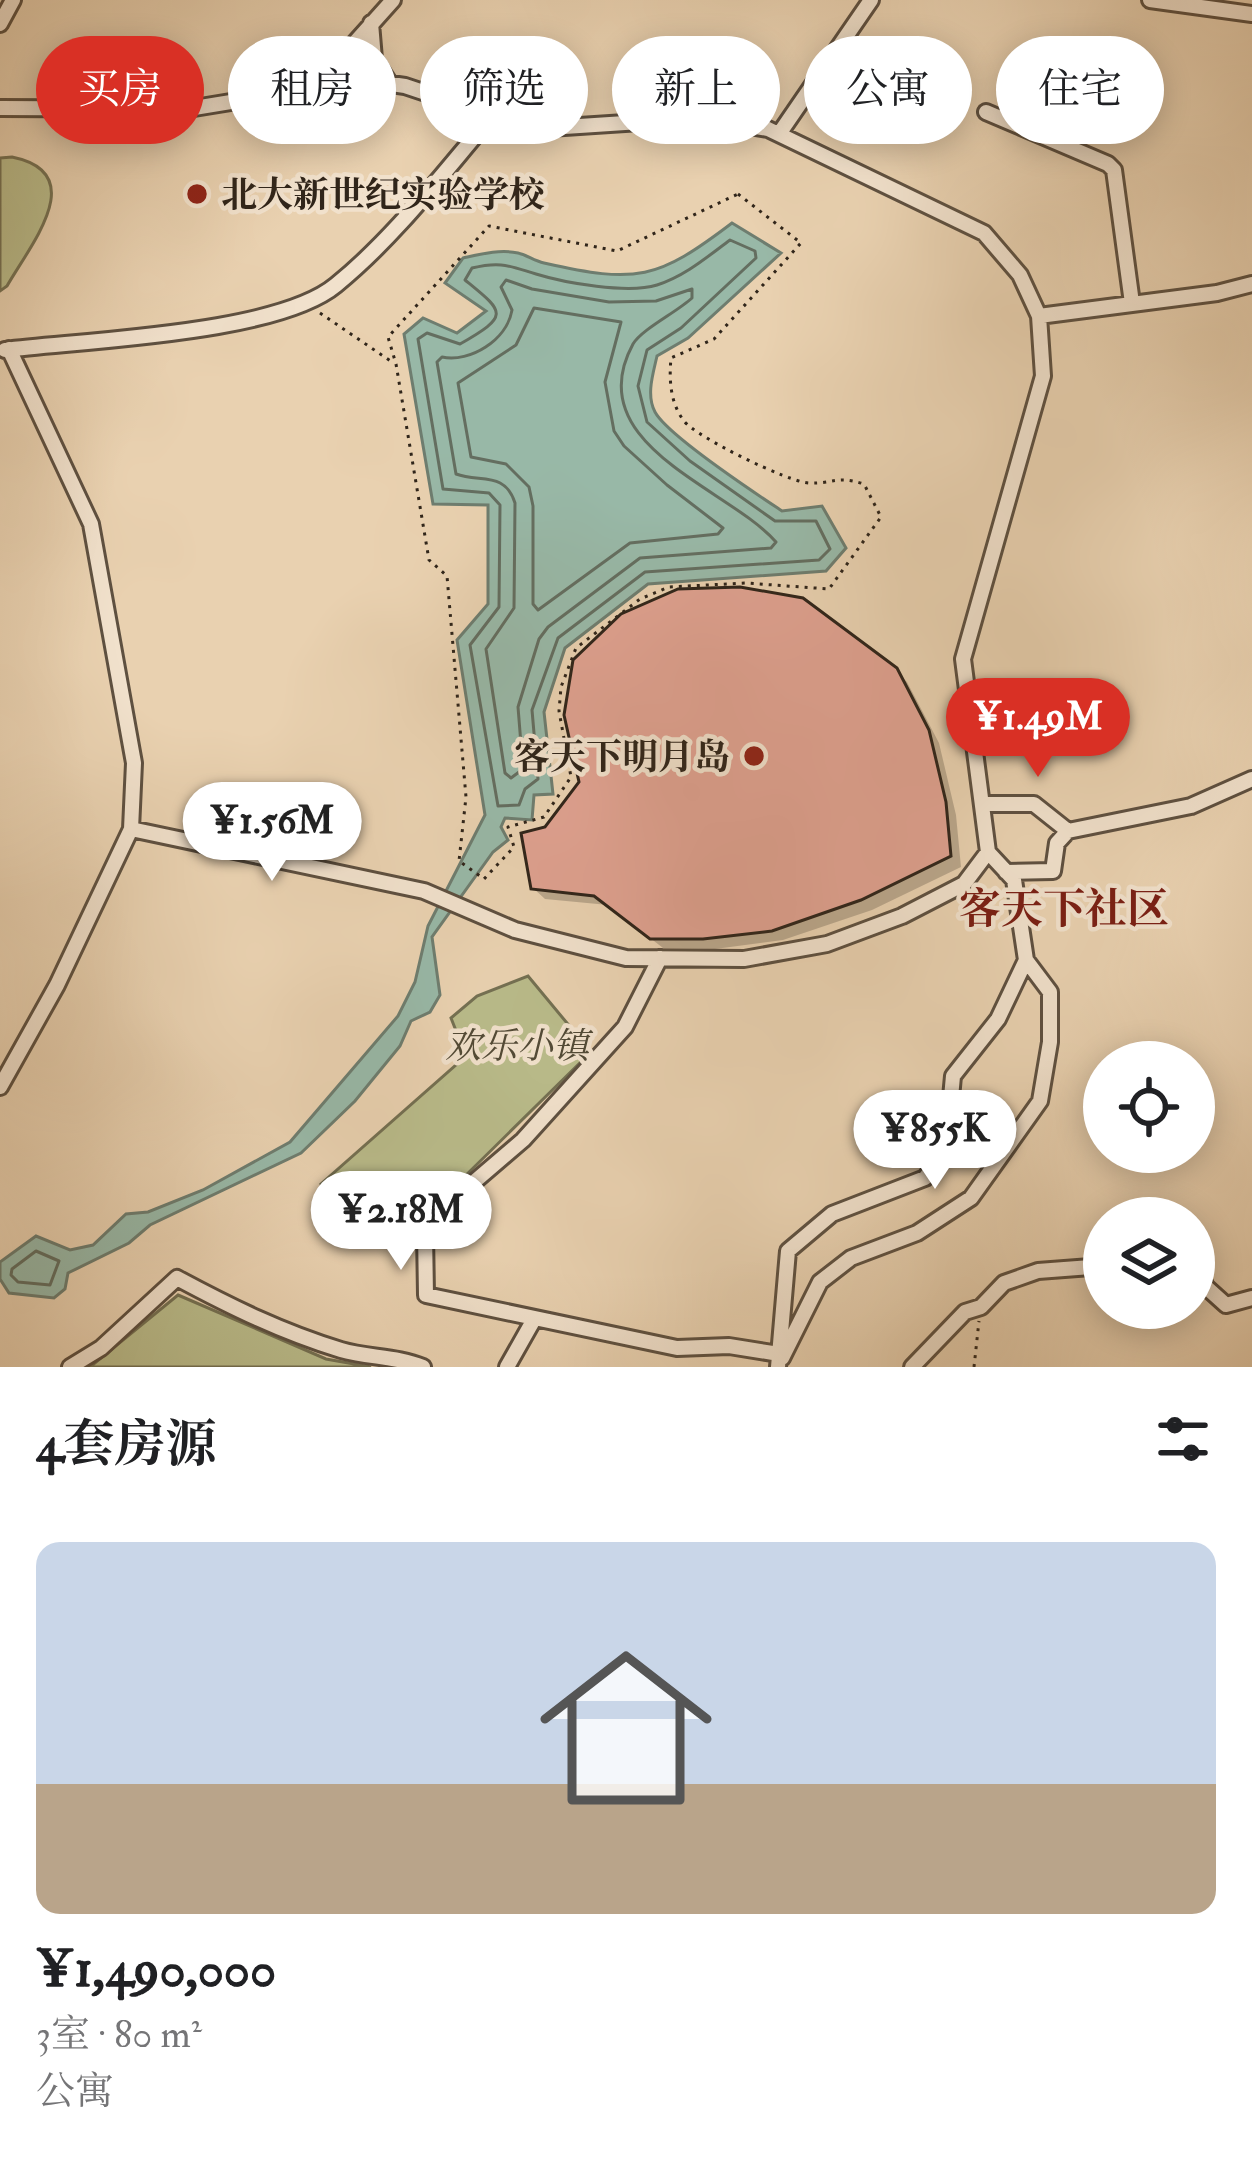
<!DOCTYPE html>
<html lang="zh">
<meta charset="utf-8">
<style>
:root{--surface:#fff;--page:#f2f2f2;--text:#202124;--muted:#757577;--line:#e0e0e0;--accent:#d93025}
body{margin:0;font-family:"IM FELL Double Pica","Noto Serif SC",serif;background:var(--page);color:var(--text);height:100vh;display:flex;flex-direction:column;font-size:45px;white-space:nowrap}
*{box-sizing:border-box;margin:0}
p{font-size:39px;color:var(--muted)}
.icon{flex:none;width:66px;height:66px;fill:none;stroke:currentColor;stroke-width:2;stroke-linecap:round;stroke-linejoin:round}
.map{position:relative;height:1367px;overflow:hidden}
.sheet{display:flex;flex-direction:column;background:var(--surface);flex:1}
.sheet>*{flex:none}
.banner{position:absolute;left:36px;top:36px;width:1182px;height:108px;display:flex;gap:24px}
.tools{position:absolute;left:1083px;top:1041px;display:grid;gap:24px}
.tools a{display:grid;place-items:center;width:132px;height:132px;border-radius:50%;background:var(--surface);box-shadow:0 6px 30px #0003;font-size:60px}
.price{position:absolute;translate:-50% -102px;padding:0 27px;border-radius:42px;background:#fff;color:#222;font-size:39px;line-height:78px;filter:drop-shadow(0 3px 6px #0008)}
.price::after{content:'';position:absolute;left:50%;top:72px;width:36px;height:27px;margin-left:-18px;background:inherit;clip-path:polygon(0 0,100% 0,50% 100%)}
.price.active{background:var(--accent);color:#fff}
ul{padding:0;list-style:none}
li{display:grid;align-content:center;gap:24px;height:636px;padding:0 36px}
li+li{border-top:3px solid var(--line)}
li span{display:grid;place-items:center;height:372px;border-radius:24px;color:#555}
li>.icon{margin-inline-start:auto}
span .icon{width:216px;height:216px;fill:#fffc;stroke-width:1}
li b{font-size:51px}
h2{display:flex;justify-content:space-between;align-items:center;height:144px;padding:0 36px;font-size:51px}
.tag{padding:0 42px;border-radius:54px;background:var(--surface);box-shadow:0 6px 30px #0003;font-size:42px;line-height:108px}
.tag.active{background:var(--accent);color:#fff}
.map>svg:first-child{display:block}
.green{fill:#b9bb8a;stroke:#747052;stroke-width:3}
.water{fill:#98b8a7;stroke:#6e7d6f;stroke-width:3}
.shadow{fill:#0003}
.lines{fill:none;stroke-linecap:round;stroke-linejoin:round}
.shore{stroke:#646e60;stroke-width:3}
.building{fill:#dfa190;stroke:#30251a;stroke-width:3}
.minor-casing{stroke:#5e5040;stroke-width:20}
.path{stroke:#30251a;stroke-width:3;stroke-dasharray:3 6;stroke-linecap:butt}
.minor{stroke:#f1e1cc;stroke-width:14}
.poi-dot{fill:#8f2418;stroke:#f1e1cc;stroke-width:4.5}
.labels{text-anchor:middle;stroke-width:9;stroke-linejoin:round;paint-order:stroke}
.poi-label{font-size:36px;font-weight:bold;fill:#30251a;stroke:#f1e1cc;text-anchor:start}
.park-label{font-size:36px;font-style:italic;fill:#524a36;stroke:#f1e1cc}
.quarter-label{font-size:42px;font-weight:bold;fill:#7a1f14;stroke:#f1e1cc}
</style>
<div class="map">
<svg width="1252" height="1367" viewBox="0 0 1252 1367">
<rect width="100%" height="100%" fill="#e9d1b0"/>
<filter id="stains"><feTurbulence type="fractalNoise" baseFrequency=".00167" numOctaves="4"/><feColorMatrix values="0 0 0 0 .2 0 0 0 0 .09 0 0 0 0 .02 0 0 0 .5 -.17"/></filter>
<radialGradient id="worn" r=".72"><stop offset=".6" stop-color="#630" stop-opacity="0"/><stop offset="1" stop-color="#630" stop-opacity=".3"/></radialGradient>
<path class="green" d="M901,40L912,114L870,120L859,46Z
M857,63L865,120L836,124L828,67Z
M12,157C91,173 31,244 7,286L0,291V158Z
M528,976L591,1052L396,1244L373,1221L340,1214L321,1184L466,1056L451,1018L477,996Z
M178,1295L326,1359L371,1367H90Z"/>
<path class="water" d="M732,223L781,253L688,338L657,356C653,374 646,395 655,412C668,436 755,493 782,511L822,506L846,548L826,571L648,584L565,648L544,712L553,794L534,795L532,820L505,818L501,827L508,840L493,852L432,937L440,995L430,1012L411,1021L400,1046L355,1101L301,1153L150,1225L129,1243L68,1273L65,1289L54,1298L9,1293L0,1279V1262L36,1236L70,1250L93,1245L126,1214L148,1212L203,1190L290,1142L398,1016L415,982L428,926L485,815L457,640L488,604V505L433,504L404,334L423,318L457,333L486,311L445,283L463,258C481,254 500,249 518,253C527,255 534,261 544,263C637,284 657,280 732,223Z"/>
<path class="shadow" d="M895,670L907,682L939,743L956,815L961,867L872,910L783,940L715,949L663,948L608,905L545,899L533,888L547,829Z"/>
<g class="lines">
<path class="shore" d="M730,240L755,251L756,258L681,328L647,350L638,386L647,422L690,461L775,521H816L830,549L819,560L645,572L558,638L532,710L538,779L525,789L519,805L498,806L470,645L499,607L500,505L489,493L443,489L418,339L427,333L460,344C511,315 504,312 465,280L472,268C501,261 509,266 536,274C565,283 628,294 657,285C685,276 707,257 730,240Z
M506,280L532,289L609,302L656,301L692,289V298C677,312 642,329 633,344C578,445 729,488 776,542L771,548L640,558L548,627L539,639L518,707L523,769L511,778L505,773L486,649L514,608L515,503C505,471 480,483 456,474L437,362L442,357C470,363 507,340 512,310L501,287Z
M534,308L621,322L605,382L614,431L624,446L667,485L723,528L718,534L630,543L538,610L533,604V506L529,487L506,464L471,457L458,383L516,345Z
M36,1251L59,1261L50,1285L18,1282L11,1275L12,1269Z"/>
</g>
<path class="building" d="M740,587L803,598L897,668L929,730L946,802L951,856L861,900L772,931L703,939H650L594,896L531,889L521,833L545,827L579,782L564,715L573,660L621,614L678,589Z"/>
<g class="lines">
<defs>
<path id="minor" d="M1150,0L1252,14
M371,23L374,59L390,84
M0,24L13,0
M317,85L393,0
M0,108L188,109L364,80L405,86L534,129L701,118L768,129L984,233L1020,275L1039,316L1043,376L963,659L988,852L1014,880L1026,960L998,1019L953,1076L948,1130L939,1160L925,1178L832,1214L788,1251L778,1367
M986,112L1108,164L1114,170L1132,303
M779,134L871,0
M1039,316L1217,293L1252,284
M5,350C86,340 277,334 336,285C395,237 443,173 492,116
M983,804H1034L1068,831
M131,829L424,891L515,930L626,958L744,959L827,944L902,916L964,884L988,852
M1006,872L1053,871L1057,843L1068,831L1191,806L1252,779
M660,958L625,1027L523,1140L467,1188L425,1233L426,1295L677,1348L729,1346L779,1354
M0,1087L57,985L131,829L134,763L91,524L9,349
M1194,1261L1206,1287L1226,1305L1252,1298
M782,1358L820,1282L851,1258L917,1233L971,1198L1040,1101L1050,1042V992L1026,960
M70,1367L101,1348L177,1278C231,1307 282,1332 341,1350C368,1358 397,1356 423,1367
M507,1367L533,1321
M912,1367L965,1312L981,1307L1004,1283L1038,1271L1104,1266"/>
</defs>
<use href="#minor" class="minor-casing"/>
<path class="path" d="M738,194L801,243L714,339L671,358C669,379 670,403 684,421C696,437 788,482 809,483C834,484 836,475 864,484L881,517L829,589L746,583L669,587L640,599L576,648L561,687L559,711L571,777L544,817L508,827L514,847L484,879L459,861L466,797L447,576L429,560L396,364L388,337L489,226L617,251Z
M320,313L392,362
M974,1367L979,1321"/>
<use href="#minor" class="minor"/>
</g>
<g class="poi-dot">
<circle cx="197" cy="194" r="12"/>
<circle cx="754" cy="756" r="12"/>
</g>
<g class="labels">
<g class="poi-label">
<text x="221" y="207">北大新世纪实验学校</text>
<text x="730" y="769" text-anchor="end">客天下明月岛</text>
</g>
<g class="park-label">
<text x="517" y="1058">欢乐小镇</text>
</g>
<g class="quarter-label">
<text x="1064" y="923">客天下社区</text>
</g>
</g>
<rect width="100%" height="100%" filter="url(#stains)"/>
<rect width="100%" height="100%" fill="url(#worn)"/>
</svg>
<div class="tools">
<a><svg class="icon" aria-label="locate" viewBox="0 0 24 24"><circle cx="12" cy="12" r="6"/><path d="M12 2v4M12 18v4M2 12h4M18 12h4"/></svg></a>
<a><svg class="icon" aria-label="layers" viewBox="0 0 24 24"><path d="M12 4l9 5-9 5-9-5zM3 14l9 5 9-5"/></svg></a>
</div>
<b class="price active" style="left:1038px;top:780px">¥1.49M</b>
<b class="price" style="left:272px;top:884px">¥1.56M</b>
<b class="price" style="left:935px;top:1192px">¥855K</b>
<b class="price" style="left:401px;top:1273px">¥2.18M</b>
<div class="banner">
<a class="tag active">买房</a>
<a class="tag">租房</a>
<a class="tag">筛选</a>
<a class="tag">新上</a>
<a class="tag">公寓</a>
<a class="tag">住宅</a>
</div>
</div>
<section class="sheet">
<h2>4套房源<svg class="icon" aria-label="filters" viewBox="0 0 24 24"><path d="M4 7h16M4 17h16"/><circle cx="9" cy="7" r="2"/><circle cx="15" cy="17" r="2"/></svg></h2>
<ul>
<li><span style="background:linear-gradient(#c9d6e8 65%,#b9a48a 0)"><svg class="icon" aria-label="home" viewBox="0 0 24 24"><path d="M3 11l9-7 9 7M6 9v11h12V9"/></svg></span><div><b>¥1,490,000</b><p>3室 · 80 m²</p><p>公寓</p></div></li>
</ul>
</section>
